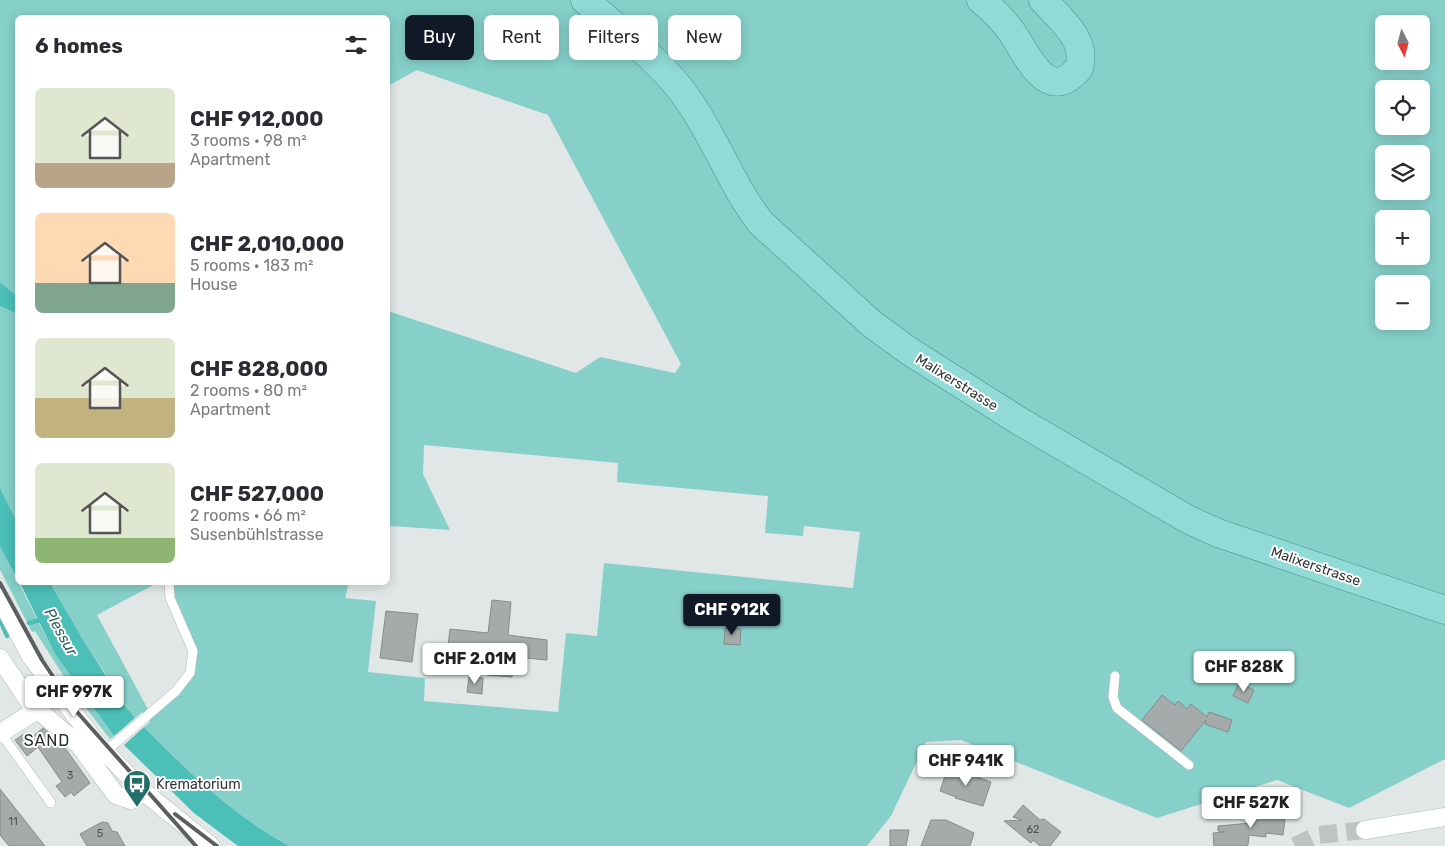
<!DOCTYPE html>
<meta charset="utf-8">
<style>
:root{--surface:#fff;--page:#f7f7f7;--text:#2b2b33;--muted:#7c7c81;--accent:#111827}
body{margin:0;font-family:Rubik,sans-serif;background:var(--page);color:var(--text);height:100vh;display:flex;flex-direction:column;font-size:19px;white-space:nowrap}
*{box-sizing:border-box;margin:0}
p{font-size:16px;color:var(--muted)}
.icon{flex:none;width:28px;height:28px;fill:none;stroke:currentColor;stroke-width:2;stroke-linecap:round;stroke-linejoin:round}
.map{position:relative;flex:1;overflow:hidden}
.details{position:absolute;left:15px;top:15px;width:375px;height:570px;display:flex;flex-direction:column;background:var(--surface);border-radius:8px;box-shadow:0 2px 12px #0003}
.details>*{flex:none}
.guide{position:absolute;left:405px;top:15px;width:475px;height:45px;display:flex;gap:10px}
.needle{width:32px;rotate:174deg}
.buttons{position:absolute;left:1375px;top:15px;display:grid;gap:10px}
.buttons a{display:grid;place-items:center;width:55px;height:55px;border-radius:8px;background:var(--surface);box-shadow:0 2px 12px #0003;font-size:25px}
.price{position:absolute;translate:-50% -42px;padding:0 11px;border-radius:5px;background:#fff;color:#222;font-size:16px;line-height:32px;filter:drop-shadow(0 1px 2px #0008)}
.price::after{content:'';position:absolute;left:50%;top:30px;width:15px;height:11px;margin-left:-8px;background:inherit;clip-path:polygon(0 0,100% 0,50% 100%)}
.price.active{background:var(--accent);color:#fff}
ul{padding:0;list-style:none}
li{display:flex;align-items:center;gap:15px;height:125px;padding:0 20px}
li span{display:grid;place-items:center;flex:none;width:140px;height:100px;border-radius:8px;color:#555}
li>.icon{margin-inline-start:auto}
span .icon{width:60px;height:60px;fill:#fffc;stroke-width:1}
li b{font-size:21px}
h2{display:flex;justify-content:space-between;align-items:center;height:60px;padding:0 20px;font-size:21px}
.chip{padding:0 18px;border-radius:8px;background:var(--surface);box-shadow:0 2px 12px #0003;font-size:18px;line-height:45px}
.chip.active{background:var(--accent);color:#fff}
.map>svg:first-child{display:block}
.green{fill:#87d0ca;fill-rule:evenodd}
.water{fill:#4bbfb8}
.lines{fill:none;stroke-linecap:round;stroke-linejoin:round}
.stream{stroke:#4bbfb8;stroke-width:4.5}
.building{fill:#a4abaa;stroke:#858c8b}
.minor-tunnel{stroke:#bdc4c3;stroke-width:18;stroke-dasharray:18 9;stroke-linecap:butt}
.service-casing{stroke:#b5bcbb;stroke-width:10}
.minor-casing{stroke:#b5bcbb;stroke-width:19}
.primary-casing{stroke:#40918c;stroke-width:29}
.service{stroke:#fff;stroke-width:9}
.minor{stroke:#fff;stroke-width:18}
.primary{stroke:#91dad6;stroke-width:28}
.rail{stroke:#5b5f5f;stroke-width:4}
.labels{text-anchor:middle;stroke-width:4;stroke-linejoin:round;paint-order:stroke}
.number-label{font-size:11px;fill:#4f5353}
.street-label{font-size:14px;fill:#333636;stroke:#fff}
.poi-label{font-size:14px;fill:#333636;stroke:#fff;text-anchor:start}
.water-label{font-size:15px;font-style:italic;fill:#2e5f5c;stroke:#fff}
.quarter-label{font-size:16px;letter-spacing:1px;fill:#292e2e;stroke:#fff}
</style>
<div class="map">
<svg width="1445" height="846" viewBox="0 0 1445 846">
<rect width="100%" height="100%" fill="#e0e7e6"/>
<path class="green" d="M0,0H1445V759L1349,808L1277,780L1157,818L961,740L926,742L891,816L867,846H289C233,815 188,772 144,727L150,722L142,712L135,718L130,712L75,627L50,583H157L97,615L150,713L175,691L194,658L169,582L349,583L345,598L376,601L368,672L425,678L424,701L558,712L566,633L597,636L604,563L853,588L860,532L804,526L803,536L765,533L768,496L617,482L618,463L424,445L423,474L450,530L391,526L388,530V311L576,373L600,357L675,373L681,364L548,115L417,70L388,86V18H18L17,296L0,282ZM1384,24H1421V61H1384ZM1384,89H1421V126H1384ZM1384,154H1421V191H1384ZM1384,219H1421V256H1384ZM1384,284H1421V321H1384Z
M0,306L17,314V522L0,488Z
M0,547L55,654L114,736L110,739L75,694L35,631L32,632L0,570Z"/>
<path class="water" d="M0,282L17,296V314L0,306Z
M0,488L17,522V579L0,547Z
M20,583H50L82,638L123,703L135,718L114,736L55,654Z
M144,727C188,772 233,815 289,846H238L194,813L124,745Z"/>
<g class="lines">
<path class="stream" d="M0,619L7,636
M29,623L44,619"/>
</g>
<path class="building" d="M492,600L511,602L508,635L547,640V660L514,657L512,677L487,675L489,654L463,652L461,672L445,671L450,629L488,633Z
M386,611L418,614L412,662L380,658Z
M725,628L741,629L740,645L724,644Z
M469,677L483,678L482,694L467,692Z
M1239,683L1254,690L1248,703L1233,696Z
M1162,695L1175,705L1178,701L1187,709L1191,704L1207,717L1209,712L1232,720L1228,732L1205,724L1206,720L1181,751L1142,720Z
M43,728L63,745L90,783L74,796L71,792L65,797L56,786L62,782L38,747L27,756L15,740L27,732L31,738Z
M947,770L963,775V772L991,782L983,806L955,798L956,797L940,791Z
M0,789L45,846H9L0,835Z
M1023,805L1040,820L1044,819L1061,832L1050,846H1040L1033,840L1031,843L1004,821L1022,820L1013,817Z
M1270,808L1286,810L1283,835L1266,833V837L1249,835L1248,845L1246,846H1214L1213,833L1225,832L1218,831V826L1251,823L1252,810L1269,813Z
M931,820H946L974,833L970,846H921Z
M102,822L108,823L112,831L117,832L125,846H87L80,834Z
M890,830H909L906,846H890Z"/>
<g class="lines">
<path class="minor-tunnel" d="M1295,846L1318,835L1365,830"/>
<defs>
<path id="service" d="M1115,676L1113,697L1117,708L1189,765
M0,732L51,803
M105,752L176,691L190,673L193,651L170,598L169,582"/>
<path id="minor" d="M0,598L30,655L93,739L144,792L211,846
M0,658L30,703L79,745L116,795L131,800L144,792
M0,733L37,710
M1365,830L1445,817"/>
<path id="primary" d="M585,0C619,31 664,63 689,101C716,140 732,186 761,223L872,324L909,351L1016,419L1189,520L1218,533L1445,610
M981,0C992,9 1002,19 1011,31C1026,52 1047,107 1079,68C1088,40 1060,19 1043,0"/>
</defs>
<use href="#service" class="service-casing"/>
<use href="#minor" class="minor-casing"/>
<use href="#primary" class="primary-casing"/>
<use href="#service" class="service"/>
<use href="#minor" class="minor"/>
<use href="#primary" class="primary"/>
<path class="rail" d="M0,583L42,660L77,712L196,846
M175,814L217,846"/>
</g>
<defs>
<symbol id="bus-pin" viewBox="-11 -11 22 30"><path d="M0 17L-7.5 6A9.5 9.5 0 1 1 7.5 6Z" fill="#236e69" stroke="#fff"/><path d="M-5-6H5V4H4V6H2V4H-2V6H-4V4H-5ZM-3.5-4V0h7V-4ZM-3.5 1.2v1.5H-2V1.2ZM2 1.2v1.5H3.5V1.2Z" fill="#fff"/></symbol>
</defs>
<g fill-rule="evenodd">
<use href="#bus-pin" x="121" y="768" width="32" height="43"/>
</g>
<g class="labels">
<g class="number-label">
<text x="70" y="779">3</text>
<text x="13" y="825">11</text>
<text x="1033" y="833">62</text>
<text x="100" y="837">5</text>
</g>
<g class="street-label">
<text transform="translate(957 382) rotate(32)" y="5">Malixerstrasse</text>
<text transform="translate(1316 566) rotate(19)" y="5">Malixerstrasse</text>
</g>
<g class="poi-label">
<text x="156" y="789">Krematorium</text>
</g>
<g class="water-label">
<text transform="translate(61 632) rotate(61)" y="5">Plessur</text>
</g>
<g class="quarter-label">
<text x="47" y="746">SAND</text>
</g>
</g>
</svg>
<div class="buttons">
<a><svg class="needle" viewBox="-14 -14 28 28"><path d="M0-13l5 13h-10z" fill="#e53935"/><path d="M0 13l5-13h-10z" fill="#7c7c81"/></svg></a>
<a><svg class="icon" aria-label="locate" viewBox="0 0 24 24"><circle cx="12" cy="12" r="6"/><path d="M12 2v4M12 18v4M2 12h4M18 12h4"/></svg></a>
<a><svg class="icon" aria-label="layers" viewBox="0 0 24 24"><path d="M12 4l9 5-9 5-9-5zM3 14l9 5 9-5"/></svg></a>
<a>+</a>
<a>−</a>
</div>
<b class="price active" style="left:732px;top:636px">CHF 912K</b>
<b class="price" style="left:475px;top:685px">CHF 2.01M</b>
<b class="price" style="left:1244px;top:693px">CHF 828K</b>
<b class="price" style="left:74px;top:718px">CHF 997K</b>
<b class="price" style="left:966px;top:787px">CHF 941K</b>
<b class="price" style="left:1251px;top:829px">CHF 527K</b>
<div class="guide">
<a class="chip active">Buy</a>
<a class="chip">Rent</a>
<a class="chip">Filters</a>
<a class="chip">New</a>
</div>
<section class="details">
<h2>6 homes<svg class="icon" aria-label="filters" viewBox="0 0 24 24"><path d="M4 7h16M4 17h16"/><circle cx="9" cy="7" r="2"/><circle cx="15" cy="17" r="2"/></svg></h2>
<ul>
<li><span style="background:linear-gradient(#dfe7d0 75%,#b9a48a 0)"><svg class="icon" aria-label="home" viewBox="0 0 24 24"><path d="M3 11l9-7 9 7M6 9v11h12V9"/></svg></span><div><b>CHF 912,000</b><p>3 rooms · 98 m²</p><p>Apartment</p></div></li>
<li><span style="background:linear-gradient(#ffd9b3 70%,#7fa58c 0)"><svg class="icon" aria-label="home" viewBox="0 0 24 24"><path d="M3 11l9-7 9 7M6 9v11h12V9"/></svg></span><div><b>CHF 2,010,000</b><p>5 rooms · 183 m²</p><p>House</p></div></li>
<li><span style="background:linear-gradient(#dfe7d0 60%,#c2b280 0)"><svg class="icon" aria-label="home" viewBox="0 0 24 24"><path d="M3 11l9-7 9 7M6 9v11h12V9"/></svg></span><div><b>CHF 828,000</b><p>2 rooms · 80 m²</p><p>Apartment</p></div></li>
<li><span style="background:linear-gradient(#dfe7d0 75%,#8fb573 0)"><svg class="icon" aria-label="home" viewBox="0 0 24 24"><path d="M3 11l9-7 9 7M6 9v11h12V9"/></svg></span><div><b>CHF 527,000</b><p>2 rooms · 66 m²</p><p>Susenbühlstrasse</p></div></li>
</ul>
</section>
</div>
